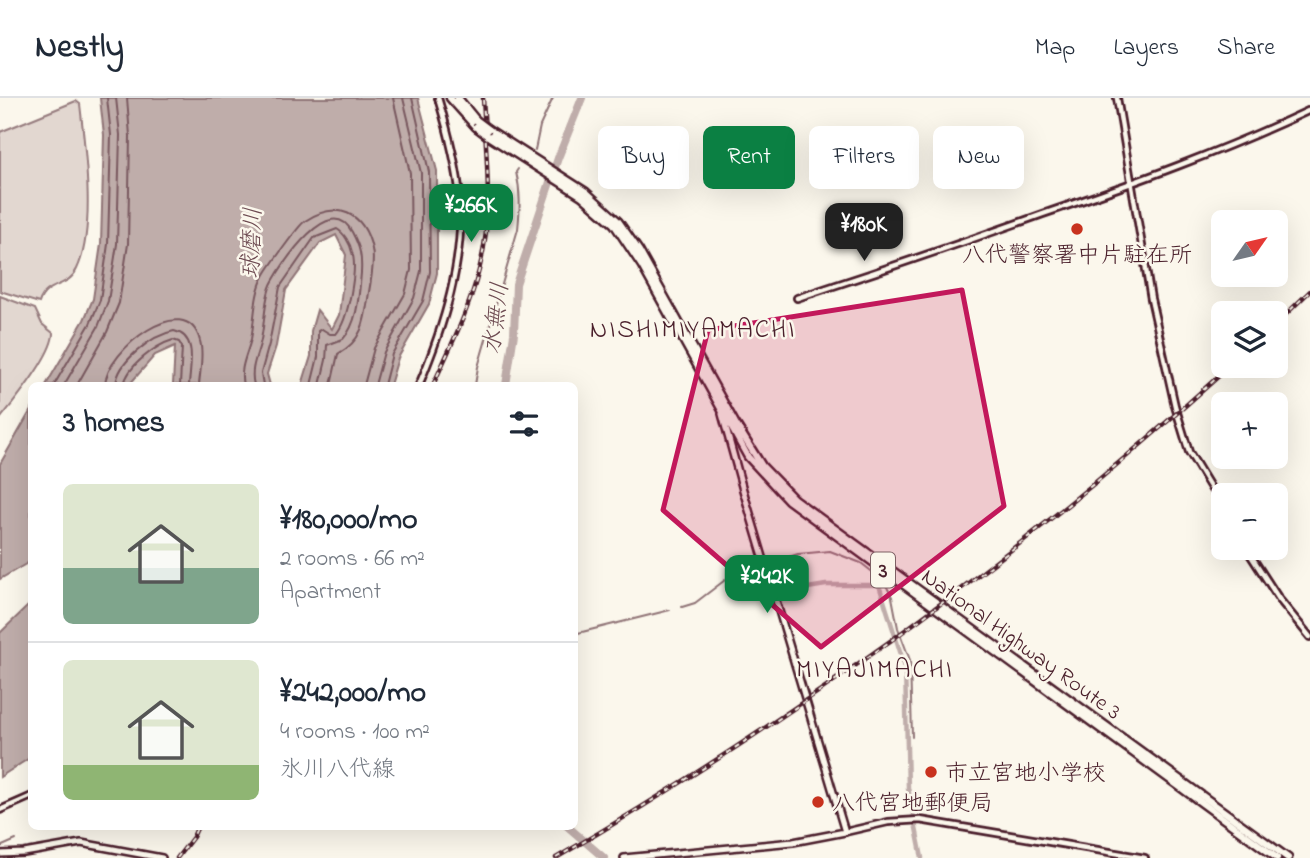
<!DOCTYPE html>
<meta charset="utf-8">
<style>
:root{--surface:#fff;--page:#f2f2f3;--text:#1f2937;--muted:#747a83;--line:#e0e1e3;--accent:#0b8043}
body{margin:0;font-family:"Indie Flower","Klee One",sans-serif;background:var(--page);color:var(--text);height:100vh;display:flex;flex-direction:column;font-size:26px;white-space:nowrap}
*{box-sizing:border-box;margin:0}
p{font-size:23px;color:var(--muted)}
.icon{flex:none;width:38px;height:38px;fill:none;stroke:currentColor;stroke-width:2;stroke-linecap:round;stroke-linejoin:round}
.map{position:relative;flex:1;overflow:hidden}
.sheet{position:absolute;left:28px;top:284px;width:550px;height:448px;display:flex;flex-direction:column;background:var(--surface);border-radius:10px;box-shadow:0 7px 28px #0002}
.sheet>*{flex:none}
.banner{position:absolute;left:598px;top:28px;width:606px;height:63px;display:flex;gap:14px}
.needle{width:46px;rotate:56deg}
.fabs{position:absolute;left:1211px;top:112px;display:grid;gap:14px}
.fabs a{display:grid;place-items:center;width:77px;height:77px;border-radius:10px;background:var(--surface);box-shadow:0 7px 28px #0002;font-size:35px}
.price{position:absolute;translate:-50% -60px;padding:0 16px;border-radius:14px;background:var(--accent);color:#fff;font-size:23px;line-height:46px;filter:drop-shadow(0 2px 4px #0008)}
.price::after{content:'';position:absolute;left:50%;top:42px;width:21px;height:16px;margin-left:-10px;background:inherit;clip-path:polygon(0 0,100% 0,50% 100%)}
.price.active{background:#222;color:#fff}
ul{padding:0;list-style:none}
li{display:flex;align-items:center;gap:21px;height:175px;padding:0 35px}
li+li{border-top:2px solid var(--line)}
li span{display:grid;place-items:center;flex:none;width:196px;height:140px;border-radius:10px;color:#555}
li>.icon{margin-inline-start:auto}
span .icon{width:84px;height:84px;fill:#fffc;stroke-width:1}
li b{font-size:30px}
h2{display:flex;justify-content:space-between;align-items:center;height:84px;padding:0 35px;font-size:30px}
.tag{padding:0 24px;border-radius:10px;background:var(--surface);box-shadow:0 7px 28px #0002;font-size:24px;line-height:63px}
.tag.active{background:var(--accent);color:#fff}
header{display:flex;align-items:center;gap:42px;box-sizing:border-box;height:98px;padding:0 35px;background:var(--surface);border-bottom:2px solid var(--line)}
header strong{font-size:33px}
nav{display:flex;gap:38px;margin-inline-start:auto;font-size:24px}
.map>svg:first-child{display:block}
.green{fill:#e2d7d0;stroke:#967b7e;stroke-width:2}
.water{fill:#bfadaa;stroke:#907477;stroke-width:2}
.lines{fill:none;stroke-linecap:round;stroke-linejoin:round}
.shore{stroke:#79585e;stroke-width:2}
.stream{stroke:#907477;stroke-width:2}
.canal{stroke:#bfadaa;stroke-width:4.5}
.river{stroke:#bfadaa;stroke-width:8}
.tertiary-casing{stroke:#4a1f2b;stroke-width:10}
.secondary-casing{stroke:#4a1f2b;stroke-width:10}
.trunk-casing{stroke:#4a1f2b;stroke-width:11}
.tertiary{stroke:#fbf7ec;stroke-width:4.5}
.secondary{stroke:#fbf7ec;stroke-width:5}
.trunk{stroke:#fbf7ec;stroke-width:6}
.rail-casing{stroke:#4a1f2b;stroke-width:4.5}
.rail{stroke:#fbf7ec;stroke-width:2;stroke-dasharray:5;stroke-linecap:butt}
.trunk-bridge-casing{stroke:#4a1f2b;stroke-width:11;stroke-linecap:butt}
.trunk-bridge{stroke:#fbf7ec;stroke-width:6}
.marked{fill:#c2185b;fill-opacity:0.2;stroke:#c2185b;stroke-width:5;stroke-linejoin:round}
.poi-dot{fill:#c8321e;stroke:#fbf7ec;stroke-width:2.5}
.labels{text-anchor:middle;stroke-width:5;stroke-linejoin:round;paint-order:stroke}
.shield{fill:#fbf7ec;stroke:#7f6065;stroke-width:2}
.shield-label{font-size:21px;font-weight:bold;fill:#4a1f2b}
.poi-label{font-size:23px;fill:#4a1f2b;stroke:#fbf7ec;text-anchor:start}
.street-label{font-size:23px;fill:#4a1f2b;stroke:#fbf7ec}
.water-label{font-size:24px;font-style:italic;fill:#6d4a51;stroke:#fbf7ec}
.quarter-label{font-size:26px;letter-spacing:2px;fill:#4a1f2b;stroke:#fbf7ec}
</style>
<header>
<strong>Nestly</strong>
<nav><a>Map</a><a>Layers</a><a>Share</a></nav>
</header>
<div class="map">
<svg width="1310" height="760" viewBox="0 0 1310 760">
<rect width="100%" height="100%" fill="#fbf7ec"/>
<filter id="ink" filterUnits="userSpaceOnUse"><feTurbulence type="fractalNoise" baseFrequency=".0143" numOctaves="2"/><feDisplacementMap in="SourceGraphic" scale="14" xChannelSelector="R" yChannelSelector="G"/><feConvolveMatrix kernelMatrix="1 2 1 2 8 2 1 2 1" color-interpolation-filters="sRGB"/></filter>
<g filter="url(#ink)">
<path class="green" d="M76,3L80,6C85,50 96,131 77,171C68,191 46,183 39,205L0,193V34Z
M0,198L35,211L42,226L53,235C53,256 14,304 0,321Z"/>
<path class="water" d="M100,0H418L437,73V175L429,206L398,260L390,287H302L311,258V233L317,212L332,231L339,217L346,157L336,137L320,145L286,192L276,248L267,276L270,287H173L175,248L155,257L129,287H46L84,222L93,201L101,146L104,37Z
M31,312V463L0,481V366Z
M31,505V659L0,679V535Z"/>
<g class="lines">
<path class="shore" d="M54,287L90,226L100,202L108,146L111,37L107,0
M64,287L98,229L108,203L117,146L120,37L116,0
M77,287L107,234L119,205L128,146L130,38L127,0
M105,287C106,253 186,189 200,243C204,257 200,274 199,287
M116,287C117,264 152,237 174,233C198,238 190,268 189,287
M124,287C127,268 156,247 173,242L179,244L182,249L180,287
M243,287C239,270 247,257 251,241C255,221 254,195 264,178C269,169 298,128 305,123C337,102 364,114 372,151C375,164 371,181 369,194C365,221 364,242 338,256L331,287
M254,287C250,272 256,260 260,246C265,228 264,198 273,183C284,164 330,93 352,134C360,149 362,158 361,175C359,196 358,225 343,241L327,247L326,262L320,287
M263,287L261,275L269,246L280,189L314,140L337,131C344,135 350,145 352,154C358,170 348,223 336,236H330L322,231L318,233V259L311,287
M364,287L374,250L405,196L411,172L410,75L393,0
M375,287L384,254L414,200L421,173V75L403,0
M384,287L392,256L423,203L430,174L429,74L412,0"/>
<path class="stream" d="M535,52L540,28L553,0
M475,287L478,269L518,131C520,111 521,94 516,74L518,71
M770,465L798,456L830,453L861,465L884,483L892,499L898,530L910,562L912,639
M682,509L695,505L729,479L761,468
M574,536L670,512
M0,749L16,742"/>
<path class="canal" d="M777,495L826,487H879L905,569L908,690L922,760"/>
<path class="river" d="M506,287L514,236L516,186L558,60L582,0
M567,728L604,760"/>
<defs>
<path id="tertiary" d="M1117,0L1151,201L1175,308L1189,354L1223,410
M797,200C880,173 962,145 1043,116C1134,85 1223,53 1310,12
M419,287C444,228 464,164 460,100C457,66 448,33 438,0
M1246,450L1279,501L1310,539
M0,712L32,698
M845,734L888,724L920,722L1145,760"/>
<path id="secondary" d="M0,756L24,755L81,745L162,760
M624,760L793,744L845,734L743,392L722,316"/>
<path id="trunk" d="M450,0L476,29
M458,0L476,22
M488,31L586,94L618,123L639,153L735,325L762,368L794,401L824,423L1288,760
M488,38L582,98L614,126L642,168L748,359L788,402L1277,760"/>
</defs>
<use href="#tertiary" class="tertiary-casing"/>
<use href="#secondary" class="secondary-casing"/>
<use href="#trunk" class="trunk-casing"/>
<use href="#tertiary" class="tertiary"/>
<use href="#secondary" class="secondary"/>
<use href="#trunk" class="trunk"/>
<defs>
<path id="rail" d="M1276,226L1310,193
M433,287C450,250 469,212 479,172C494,117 486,56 483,0
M177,760L193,739L198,728
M556,760C799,619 1022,456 1230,268"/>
</defs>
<use href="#rail" class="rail-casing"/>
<use href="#rail" class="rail"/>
<defs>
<path id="trunk-bridge" d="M476,22L488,31
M476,29L488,38"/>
</defs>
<use href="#trunk-bridge" class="trunk-bridge-casing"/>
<use href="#trunk-bridge" class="trunk-bridge"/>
</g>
</g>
<path class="marked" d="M962,192L1004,408L821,549L663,412L708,232Z"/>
<g class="poi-dot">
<circle cx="1077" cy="131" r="7"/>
<circle cx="931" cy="674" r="7"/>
<circle cx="818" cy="704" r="7"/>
</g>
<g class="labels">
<rect class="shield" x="871" y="454.5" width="24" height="35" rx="5"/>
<g class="shield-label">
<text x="883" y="479">3</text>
</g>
<g class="poi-label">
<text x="1077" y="164" text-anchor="middle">八代警察署中片駐在所</text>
<text x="945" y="682">市立宮地小学校</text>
<text x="832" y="712">八代宮地郵便局</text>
</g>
<g class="street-label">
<text transform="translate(1022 545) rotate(36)" y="8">National Highway Route 3</text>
</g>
<g class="water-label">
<text transform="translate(251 145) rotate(-88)" y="8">球磨川</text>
<text transform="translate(495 220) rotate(-83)" y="8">水無川</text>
</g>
<g class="quarter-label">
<text x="693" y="239">NISHIMIYAMACHI</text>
<text x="875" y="579">MIYAJIMACHI</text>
</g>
</g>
</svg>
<div class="fabs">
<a><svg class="needle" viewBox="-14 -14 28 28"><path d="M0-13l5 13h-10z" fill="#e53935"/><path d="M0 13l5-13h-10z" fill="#747a83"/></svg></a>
<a><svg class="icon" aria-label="layers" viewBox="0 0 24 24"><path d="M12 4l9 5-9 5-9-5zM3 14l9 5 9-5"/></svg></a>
<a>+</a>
<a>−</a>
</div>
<b class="price" style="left:471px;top:146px">¥266K</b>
<b class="price active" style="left:864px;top:165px">¥180K</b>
<b class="price" style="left:767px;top:517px">¥242K</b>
<div class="banner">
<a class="tag">Buy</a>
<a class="tag active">Rent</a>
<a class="tag">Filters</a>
<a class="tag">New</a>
</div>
<section class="sheet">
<h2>3 homes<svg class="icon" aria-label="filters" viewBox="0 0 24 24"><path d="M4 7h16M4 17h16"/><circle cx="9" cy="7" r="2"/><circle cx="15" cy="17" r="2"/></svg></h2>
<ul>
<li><span style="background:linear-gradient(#dfe7d0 60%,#7fa58c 0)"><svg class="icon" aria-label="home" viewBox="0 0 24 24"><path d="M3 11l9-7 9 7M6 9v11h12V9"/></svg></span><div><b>¥180,000/mo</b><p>2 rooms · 66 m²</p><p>Apartment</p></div></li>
<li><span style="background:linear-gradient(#dfe7d0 75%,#8fb573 0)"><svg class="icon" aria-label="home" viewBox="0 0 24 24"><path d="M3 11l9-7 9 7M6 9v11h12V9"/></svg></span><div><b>¥242,000/mo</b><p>4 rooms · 100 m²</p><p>氷川八代線</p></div></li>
</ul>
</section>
</div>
